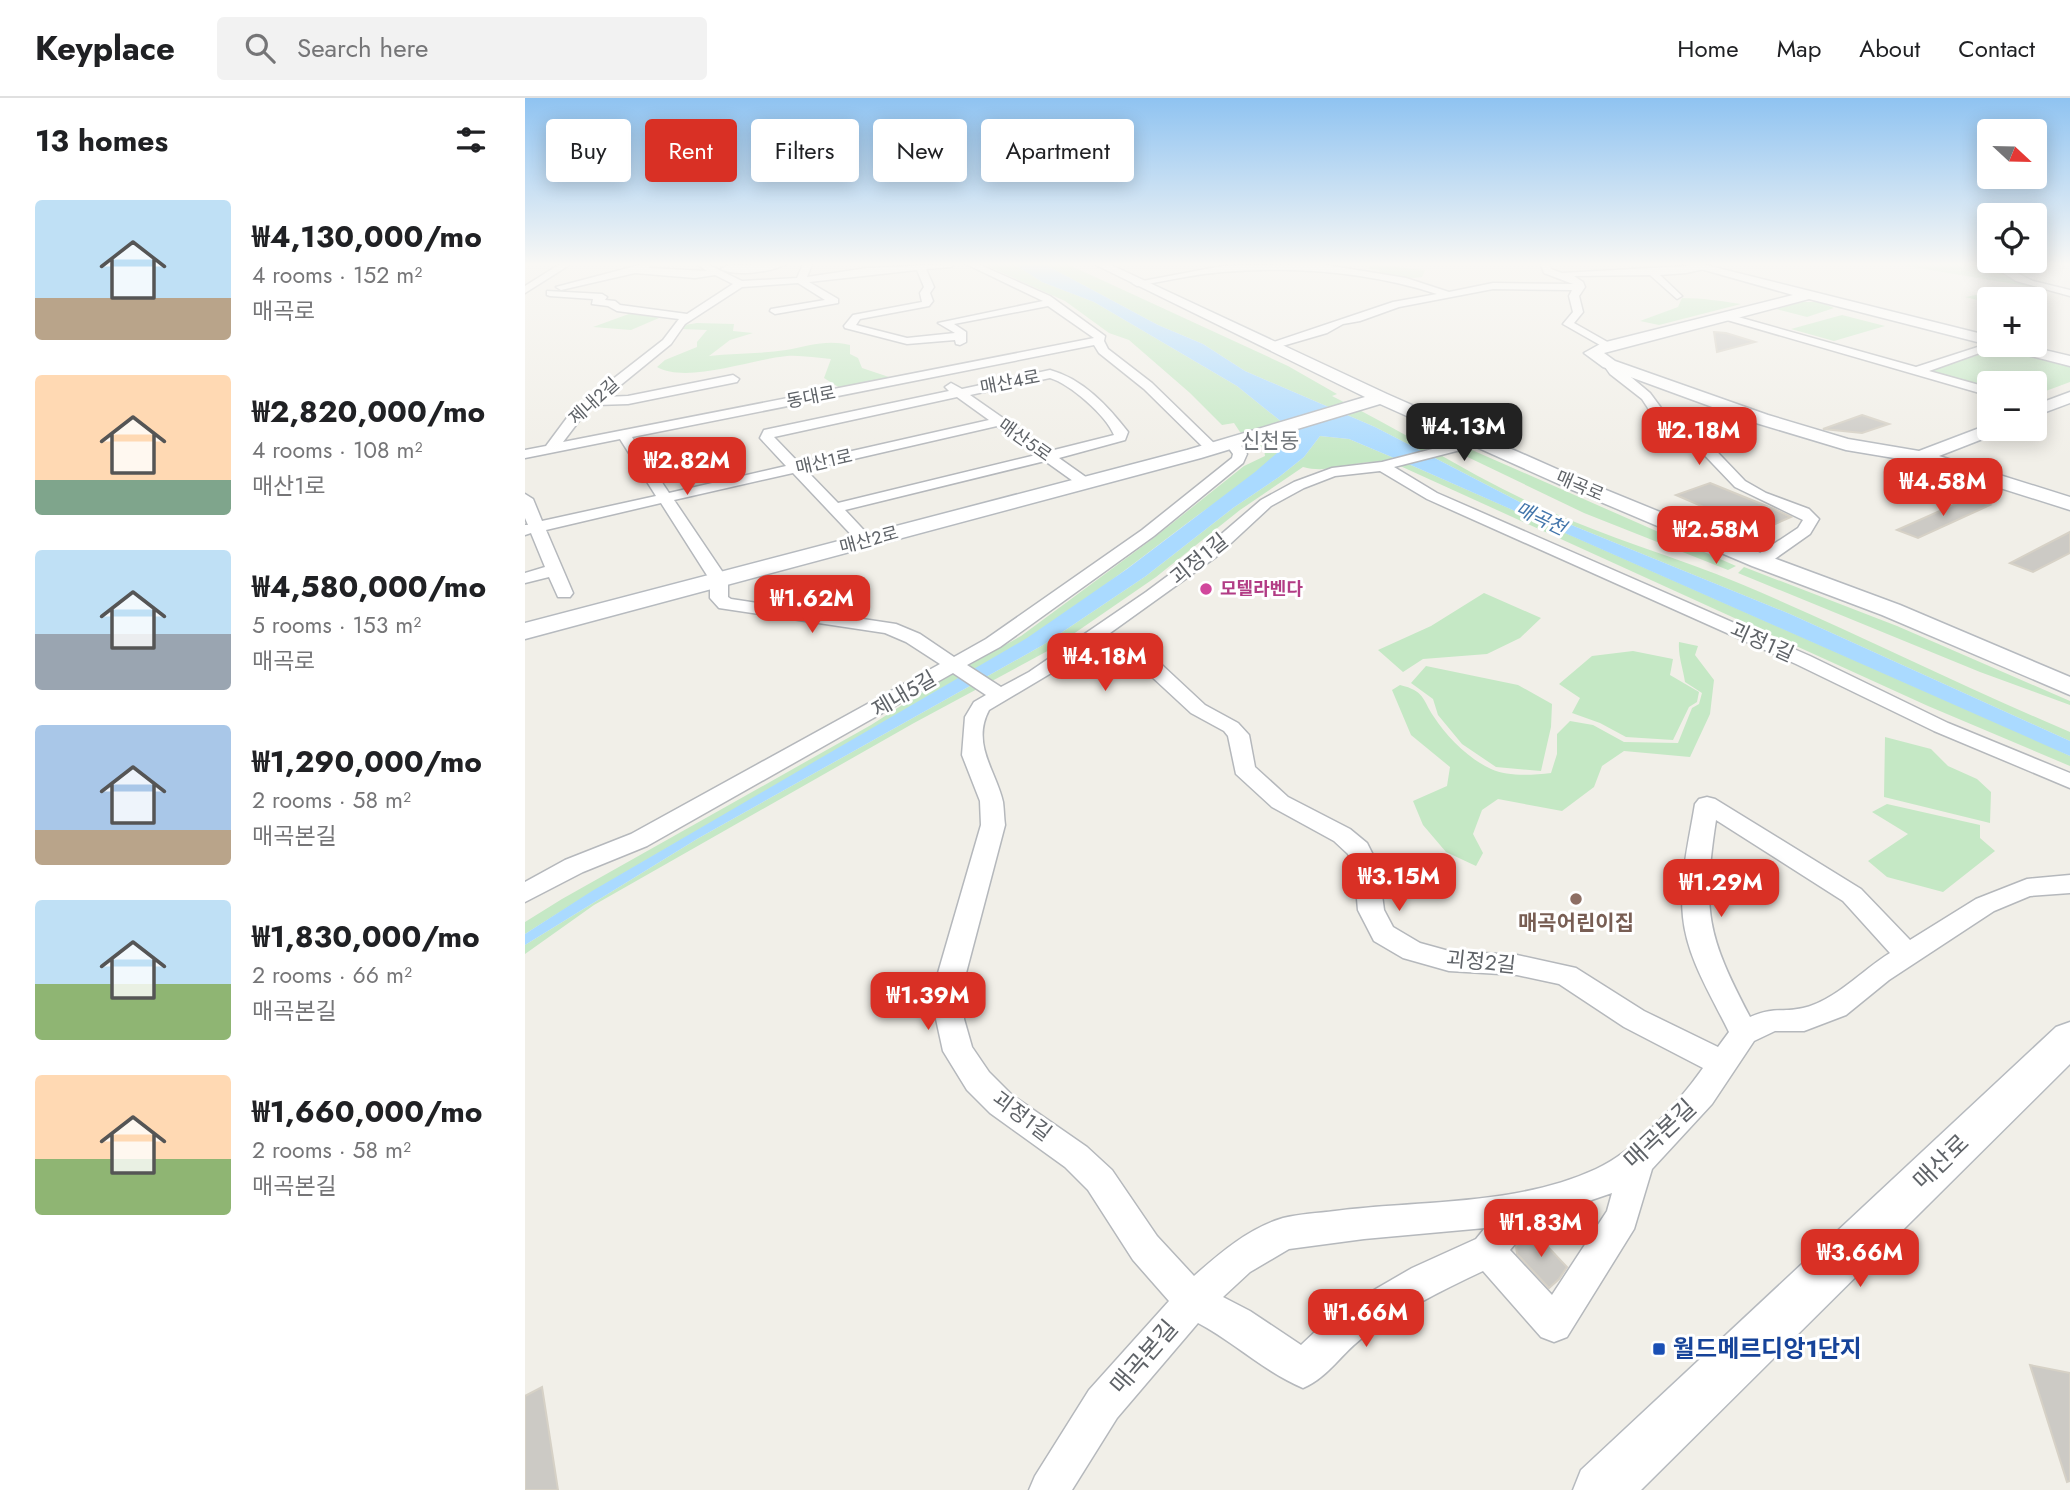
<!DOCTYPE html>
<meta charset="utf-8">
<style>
:root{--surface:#fff;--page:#f2f2f2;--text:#202124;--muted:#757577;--line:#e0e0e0;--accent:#d93025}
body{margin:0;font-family:Jost,"Noto Sans KR",sans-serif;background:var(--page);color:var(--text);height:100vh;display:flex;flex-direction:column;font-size:26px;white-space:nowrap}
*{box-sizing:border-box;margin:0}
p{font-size:23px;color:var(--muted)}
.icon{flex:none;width:38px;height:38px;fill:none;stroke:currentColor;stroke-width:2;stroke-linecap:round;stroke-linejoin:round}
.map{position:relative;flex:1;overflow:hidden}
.side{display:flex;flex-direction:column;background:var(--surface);width:525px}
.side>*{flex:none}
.top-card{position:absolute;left:21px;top:21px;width:665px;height:63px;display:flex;gap:14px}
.needle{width:46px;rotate:112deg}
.fabs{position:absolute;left:1452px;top:21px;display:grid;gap:14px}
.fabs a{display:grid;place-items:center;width:70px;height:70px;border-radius:7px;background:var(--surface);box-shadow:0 4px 18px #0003;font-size:35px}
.price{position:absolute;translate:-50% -60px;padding:0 16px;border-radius:14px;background:var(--accent);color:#fff;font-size:23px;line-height:46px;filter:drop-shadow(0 2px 4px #0008)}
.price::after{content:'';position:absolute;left:50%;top:42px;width:21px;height:16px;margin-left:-10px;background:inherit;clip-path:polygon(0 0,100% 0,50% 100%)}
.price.active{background:#222;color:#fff}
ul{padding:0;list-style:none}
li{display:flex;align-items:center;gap:21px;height:175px;padding:0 35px}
li span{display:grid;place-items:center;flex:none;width:196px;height:140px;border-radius:7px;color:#555}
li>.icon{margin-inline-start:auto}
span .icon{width:84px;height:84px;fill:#fffc;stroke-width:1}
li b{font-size:30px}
h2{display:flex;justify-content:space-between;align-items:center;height:84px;padding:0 35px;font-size:30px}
.chip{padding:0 24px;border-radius:7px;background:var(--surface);box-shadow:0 4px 18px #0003;font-size:24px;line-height:63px}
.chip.active{background:var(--accent);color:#fff}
header{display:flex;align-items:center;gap:42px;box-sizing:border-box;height:98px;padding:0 35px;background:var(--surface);border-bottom:2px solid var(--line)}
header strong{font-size:33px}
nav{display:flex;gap:38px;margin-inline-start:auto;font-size:24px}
.search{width:490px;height:63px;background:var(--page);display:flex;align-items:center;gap:18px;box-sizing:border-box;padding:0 24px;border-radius:7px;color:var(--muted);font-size:26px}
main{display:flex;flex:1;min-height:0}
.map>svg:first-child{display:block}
.green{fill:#c5e8c5}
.water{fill:#aadaff}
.building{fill:#cccac5;stroke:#d6d1c6;stroke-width:2}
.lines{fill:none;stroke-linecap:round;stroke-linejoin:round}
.street-casing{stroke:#b5b8bc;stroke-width:3}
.secondary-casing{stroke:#b6babf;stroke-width:3}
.street{fill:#fff;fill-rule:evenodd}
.secondary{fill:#fff;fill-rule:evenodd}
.hotel-dot{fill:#d1479c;stroke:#fff;stroke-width:2.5}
.education-dot{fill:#8d6e63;stroke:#fff;stroke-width:2.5}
.transit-dot{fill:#1a4fb4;stroke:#fff;stroke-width:2.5}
.labels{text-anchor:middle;stroke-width:6;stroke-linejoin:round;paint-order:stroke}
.far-street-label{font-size:18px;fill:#5f6368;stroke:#fff}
.far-hotel-label{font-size:18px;font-weight:bold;fill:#b23c85;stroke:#fff;text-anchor:start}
.far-water-label{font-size:19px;font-style:italic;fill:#4174aa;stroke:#fff}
.far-quarter-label{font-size:21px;fill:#70757a;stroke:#fff}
.street-label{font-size:21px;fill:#5f6368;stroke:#fff}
.education-label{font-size:21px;font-weight:bold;fill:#785e54;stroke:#fff}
.near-street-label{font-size:24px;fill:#5f6368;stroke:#fff}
.near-transit-label{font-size:24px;font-weight:bold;fill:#164399;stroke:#fff;text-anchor:start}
</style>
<header>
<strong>Keyplace</strong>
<div class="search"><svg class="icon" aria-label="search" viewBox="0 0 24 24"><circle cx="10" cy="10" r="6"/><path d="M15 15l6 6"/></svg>Search here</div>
<nav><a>Home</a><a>Map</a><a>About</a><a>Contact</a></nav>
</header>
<main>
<section class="side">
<h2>13 homes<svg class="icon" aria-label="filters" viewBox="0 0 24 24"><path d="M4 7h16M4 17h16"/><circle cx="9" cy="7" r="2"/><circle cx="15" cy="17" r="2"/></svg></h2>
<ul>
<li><span style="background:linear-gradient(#bfe0f5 70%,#b9a48a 0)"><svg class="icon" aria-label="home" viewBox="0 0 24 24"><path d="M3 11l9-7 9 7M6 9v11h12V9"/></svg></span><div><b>₩4,130,000/mo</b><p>4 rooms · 152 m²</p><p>매곡로</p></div></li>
<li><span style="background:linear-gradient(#ffd9b3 75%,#7fa58c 0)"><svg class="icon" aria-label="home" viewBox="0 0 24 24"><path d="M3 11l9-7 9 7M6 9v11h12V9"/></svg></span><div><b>₩2,820,000/mo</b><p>4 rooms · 108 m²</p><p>매산1로</p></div></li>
<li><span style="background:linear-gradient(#bfe0f5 60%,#9aa5b1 0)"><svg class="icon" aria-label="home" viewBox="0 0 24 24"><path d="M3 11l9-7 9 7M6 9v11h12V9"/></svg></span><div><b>₩4,580,000/mo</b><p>5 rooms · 153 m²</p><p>매곡로</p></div></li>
<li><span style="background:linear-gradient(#a9c7e8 75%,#b9a48a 0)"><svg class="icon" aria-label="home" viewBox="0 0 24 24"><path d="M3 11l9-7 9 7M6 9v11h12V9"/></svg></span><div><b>₩1,290,000/mo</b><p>2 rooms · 58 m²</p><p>매곡본길</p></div></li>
<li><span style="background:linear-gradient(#bfe0f5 60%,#8fb573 0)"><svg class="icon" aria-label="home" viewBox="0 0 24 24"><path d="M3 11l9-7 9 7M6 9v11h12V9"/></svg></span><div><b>₩1,830,000/mo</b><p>2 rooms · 66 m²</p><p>매곡본길</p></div></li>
<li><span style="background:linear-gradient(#ffd9b3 60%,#8fb573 0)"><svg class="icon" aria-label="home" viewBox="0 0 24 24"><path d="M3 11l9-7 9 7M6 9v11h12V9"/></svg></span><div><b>₩1,660,000/mo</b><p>2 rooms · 58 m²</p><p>매곡본길</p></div></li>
</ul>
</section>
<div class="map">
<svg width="1545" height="1392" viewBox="0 0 1545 1392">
<rect width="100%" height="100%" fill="#f1efe8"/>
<path class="green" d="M458,166H489L517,184L569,204L712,288L768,333C748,372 699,397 665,423C612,463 558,505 502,541C338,645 163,731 0,836V824L37,801L346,627L407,588L496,538L630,439L719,368L740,358L739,351L715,334L709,325L697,327L665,295L604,242L584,235L540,203Z
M519,166H542L763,268L812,296L807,298C877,332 942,376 1013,408C1079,439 1149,458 1216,486C1327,533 1434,587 1545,634V643L1265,516L1012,413L850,329L720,273L678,246L633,227Z
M845,166L900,172L897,179C883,181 868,182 855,175L854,172L844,171Z
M1369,166H1464L1470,172L1525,192Z
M1484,191L1520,199L1510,202L1465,201V205L1440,199Z
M1157,200C1177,200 1196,203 1216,206L1134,227L1115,223L1153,209Z
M1277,204H1295L1309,210L1282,219L1251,211Z
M112,213L134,220L106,232L68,229Z
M1317,217L1360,228L1309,243L1266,231Z
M172,225L209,226L208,233L228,235L205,242L184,258C209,255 236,256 261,252C283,248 302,241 325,247V256L333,260L337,270L367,280L315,290L299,280L306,261C292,260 276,257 262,258C228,261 162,286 132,269L140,262L172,249V244L182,232L156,231L160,227Z
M1472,251L1487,252L1545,267V284L1510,297V285H1465V291L1410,276L1407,272Z
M795,338L824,341L888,368L1520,646L1545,658V668L1403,608L873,367C838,356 809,378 778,369L715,412L631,479L528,550L389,625L69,807L0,856V847L172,741L518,547L621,478L708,410L754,379L779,359Z
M941,351L947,352L1211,468L1203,472L1059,415L930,353Z
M1219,469L1372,528L1545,603V607L1455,574L1213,475Z
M959,495L1016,520L995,540L962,556L898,561L878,574L853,552L906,528Z
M1154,544L1173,548L1170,557L1189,582L1185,616L1165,659L1099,653L1077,668L1069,689L1037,713L973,701L957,712L948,736L958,755L951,768L921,754L898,727L888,703L922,688L925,669L886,637L867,592L875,587C900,593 897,601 909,619C922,639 944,661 966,671C983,679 1008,677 1026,675L1032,656V636L1045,623L1068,627L1099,644L1153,645L1167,610L1174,606L1177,595L1160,584C1158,570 1153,558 1154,544Z
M1108,553L1148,561L1145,577L1174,594L1172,604L1164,609L1148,642L1101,639L1075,625L1047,615L1055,600L1034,586L1067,558Z
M901,568L993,587L1027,606L1026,629L1016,673L971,669L937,646L913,617L908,601L886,585Z
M1360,639L1406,651L1423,668L1452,681L1466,694L1465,725L1359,699Z
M1362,706L1455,727V740L1470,753L1418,794L1362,779L1343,763L1383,736L1347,714Z"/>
<path class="water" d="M489,166H519L633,227L678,246L720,273L850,329L1012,413L1265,516L1545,643V658L888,368L824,341L795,338L779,359L754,379L708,410L621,478L518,547L172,741L0,847V836L67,793L502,540L602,471L730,374L752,355L768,333L712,288L569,204L517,184Z"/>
<path class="building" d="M1189,234L1201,235L1230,244L1192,254Z
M1337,317L1364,326L1337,335L1298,331Z
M1185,385L1249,411L1266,419L1234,433L1151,397Z
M1444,400L1465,407L1393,440L1372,432Z
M1545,434V455L1508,474L1485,465Z
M1006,1131L1042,1169L1034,1181L1024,1190L992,1156L991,1148Z
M1505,1267L1545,1275V1383L1542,1384Z
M17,1289L33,1392H0V1298Z"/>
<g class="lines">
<defs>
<path id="street" d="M35,166H46L0,195V188Z
M118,166H128L123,170L182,173L172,166H182L217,183L272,180L278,166H287L282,179L342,170L430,166L426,169L401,171L409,189L405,195L408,203L404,208L335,221L331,227L382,240L430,235L413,225L518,203L441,166H453L525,198L580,238L579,243L583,251L627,285L695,351L693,354H683L619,291L574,255L569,247L107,339L144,395L261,368L235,340L239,332L424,293L420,289L426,285L437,291L525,272C558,281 583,308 603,334L600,342L534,360L565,382L567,385L565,388H555L520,363L320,412L349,443L341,448L335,446L268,375L149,402L203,482V499L206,501L371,526L395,536L429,559L461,541L617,432L707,360L708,356L700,345L702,342H712L722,356L718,365L629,438L475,549L442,567L476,589L504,574L621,494L679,451L736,402L769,384L807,370L857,364L954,339L961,343L959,346L869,369L912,395L1285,558L1423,625L1545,675V690L1409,633L1271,566L902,401L855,373L810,378L779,390L746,408L691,459L546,563L592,568L637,567L680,607L713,625L724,637L730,669L763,699L825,731L842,745L853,767L859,812L868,829L895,845L924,853L992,857L1051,870L1119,913L1193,949L1204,934C1186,897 1162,860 1158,819C1154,781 1164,743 1170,706L1174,701L1182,699L1190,701L1336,791L1385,842L1451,801L1502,781L1545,777V795L1505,798L1469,813L1364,882L1321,917L1279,933H1250L1229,943L1187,1006L1127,1071L1109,1131L1042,1239L1029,1244L1016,1239L958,1173C917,1192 877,1213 840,1238C817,1254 804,1279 778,1290C740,1274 709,1244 673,1225L592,1320L547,1392H504L510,1378L564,1292L644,1203L608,1162L563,1092L540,1069L465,1015L442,992L418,953L411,921L413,875L456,727L455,703L437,657L440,619L449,604L461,597L428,575L122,748L58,774L0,804V784L40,762L106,736L415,566L381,544L360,535L194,510L185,500V482L136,405L21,432L48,495L45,499H33L24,479L0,485V475L20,469L6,435L0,437V427H3L0,420V396L8,401L17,423L131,398L95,341L0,360V352L21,348L47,313L138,242L154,221L92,213L83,208L67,206L68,201L25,198L22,197V193L77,196L82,199L80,202L90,203L95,207L162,216L208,186L190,177L170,180L110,175L36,192L31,189ZM392,172L399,189L395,195L397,204L328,217L319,228L320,230L382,246L430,242L431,246L435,247L441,244V234L429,226L523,208L569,240L38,344L57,319L71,307L103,306L212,284L214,281L208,277L103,298L81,299L146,246L160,226L217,189L273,185L300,202L246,211L245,213L250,216L313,205V201L284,184ZM525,280C545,286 581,317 589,337L525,353L445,297ZM432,299L464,322L274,365L249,339ZM472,328L511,357L313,405L281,372ZM533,571L580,579L626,578L666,615L699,633L703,638L711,676L747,709L809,743L823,756L829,767L833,812L849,843L878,860L924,873L992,877L1034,886L1099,929L1178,970C1153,1005 1111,1053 1071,1071C991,1108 896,1102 810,1113C793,1115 774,1116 758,1120C724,1130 695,1155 669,1178L632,1138L587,1072L562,1049L487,997L464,974L447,949L439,921L441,875L480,727C479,720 479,712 478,704C471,673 446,646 464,612ZM1191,722L1318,803L1365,855C1337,872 1310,903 1278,910C1257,915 1250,908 1225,919C1182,837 1177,814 1191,722ZM1087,1095L1082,1113L1027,1197L985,1152L1011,1121ZM960,1130L951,1141L887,1170L811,1214L776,1247L725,1213L698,1199L725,1174L764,1151L839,1141Z
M239,166H261C247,174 210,179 196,171L201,168Z
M795,166L881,180L924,194L968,185L1048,186L1019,175L1016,166H1024L1026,171L1037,175L1179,167L1184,170L1161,175L1135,177L1157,198L1152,201L1125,177L1049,178L1058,184L1060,189L1054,198L1058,214L1049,225L1086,246V250L1082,251L1038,226L1048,214L1044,198L1047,192L968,191L874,209L835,223L818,226L802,235L747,251L743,250V246L868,204L912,196C843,174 770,168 698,174C669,176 640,183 612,188L607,185L697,168Z
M1464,166H1474L1508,183L1545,192V198L1491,183Z
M1199,215L1391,269L1465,245L1477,247L1404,273L1465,290V298L1195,220L1194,218Z
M1080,264H1088L1125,295L1142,318L1176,337L1220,383L1241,395L1284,411L1294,421L1285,436L1241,467H1229L1227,463L1229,459L1273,430L1278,422L1210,389L1166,343L1132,324L1117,301L1085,276L1078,266Z"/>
<path id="secondary" d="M569,166H584L862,296L1059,383L1243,458L1375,507L1545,579V597L1357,517L1227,468L1045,391L855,306L676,360L0,541V525L662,352L840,299Z
M1158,166H1177L1465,238V247H1468L1460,246L1284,201L1079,255L1090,263L1243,317L1323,341L1394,353L1465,326V331H1475L1473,335L1414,358L1545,399V412L1393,364L1321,352L1231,325L1078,269L1059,255L1077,245L1268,197Z
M1472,247H1498L1545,258V268L1475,250Z
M1545,294V305L1510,318V307Z
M1545,924V966L1116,1392H1048L1056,1372L1531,929Z"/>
</defs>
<use href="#street" class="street-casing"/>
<use href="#secondary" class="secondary-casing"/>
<use href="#street" class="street"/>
<use href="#secondary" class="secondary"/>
</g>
<linearGradient id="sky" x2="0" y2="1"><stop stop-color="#8fc3f1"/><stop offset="0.46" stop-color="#f9f8f5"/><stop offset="1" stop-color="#f9f8f5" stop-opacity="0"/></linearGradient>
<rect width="1545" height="361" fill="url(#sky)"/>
<circle class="hotel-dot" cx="681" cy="491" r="7"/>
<circle class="education-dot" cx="1051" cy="801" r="7"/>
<rect class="transit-dot" x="1127" y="1244" width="14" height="14" rx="3.5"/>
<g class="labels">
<g class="far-street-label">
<text transform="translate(485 284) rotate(-11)" y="6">매산4로</text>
<text transform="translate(286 299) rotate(-11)" y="6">동대로</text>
<text transform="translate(69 303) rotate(-42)" y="6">제내2길</text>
<text transform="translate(500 342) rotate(35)" y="6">매산5로</text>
<text transform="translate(299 364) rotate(-13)" y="6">매산1로</text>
<text transform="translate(1055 388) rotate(23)" y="6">매곡로</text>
<text transform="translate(344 442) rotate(-15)" y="6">매산2로</text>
</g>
<g class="far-hotel-label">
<text x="695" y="497">모텔라벤다</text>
</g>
<g class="far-water-label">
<text transform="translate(1016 420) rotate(25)" y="7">매곡천</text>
</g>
<g class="far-quarter-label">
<text x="745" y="350">신천동</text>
</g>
<g class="street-label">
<text transform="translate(674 461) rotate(-39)" y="7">괴정1길</text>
<text transform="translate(1237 544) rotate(24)" y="7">괴정1길</text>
<text transform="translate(379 596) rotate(-30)" y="7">제내5길</text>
<text transform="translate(956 864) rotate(6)" y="7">괴정2길</text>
<text transform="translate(497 1018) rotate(37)" y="7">괴정1길</text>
</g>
<g class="education-label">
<text x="1051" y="832">매곡어린이집</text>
</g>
<g class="near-street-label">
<text transform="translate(1135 1036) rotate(-43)" y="8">매곡본길</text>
<text transform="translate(1416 1064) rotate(-44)" y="8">매산로</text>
<text transform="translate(619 1259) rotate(-49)" y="8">매곡본길</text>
</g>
<g class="near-transit-label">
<text x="1148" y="1259">월드메르디앙1단지</text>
</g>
</g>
</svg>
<div class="fabs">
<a><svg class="needle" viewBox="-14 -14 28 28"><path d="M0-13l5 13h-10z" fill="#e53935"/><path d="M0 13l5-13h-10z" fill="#757577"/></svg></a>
<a><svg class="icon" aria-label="locate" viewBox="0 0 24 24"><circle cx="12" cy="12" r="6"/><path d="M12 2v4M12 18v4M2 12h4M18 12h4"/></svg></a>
<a>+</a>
<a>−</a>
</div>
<b class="price active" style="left:939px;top:365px">₩4.13M</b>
<b class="price" style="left:1174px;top:369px">₩2.18M</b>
<b class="price" style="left:162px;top:399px">₩2.82M</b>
<b class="price" style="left:1418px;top:420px">₩4.58M</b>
<b class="price" style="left:1191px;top:468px">₩2.58M</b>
<b class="price" style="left:287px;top:537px">₩1.62M</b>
<b class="price" style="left:580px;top:595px">₩4.18M</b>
<b class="price" style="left:874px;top:815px">₩3.15M</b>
<b class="price" style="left:1196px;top:821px">₩1.29M</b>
<b class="price" style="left:403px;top:934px">₩1.39M</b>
<b class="price" style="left:1016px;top:1161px">₩1.83M</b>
<b class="price" style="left:1335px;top:1191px">₩3.66M</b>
<b class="price" style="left:841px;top:1251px">₩1.66M</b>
<div class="top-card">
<a class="chip">Buy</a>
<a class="chip active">Rent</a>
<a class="chip">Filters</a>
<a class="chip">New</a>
<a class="chip">Apartment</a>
</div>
</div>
</main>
